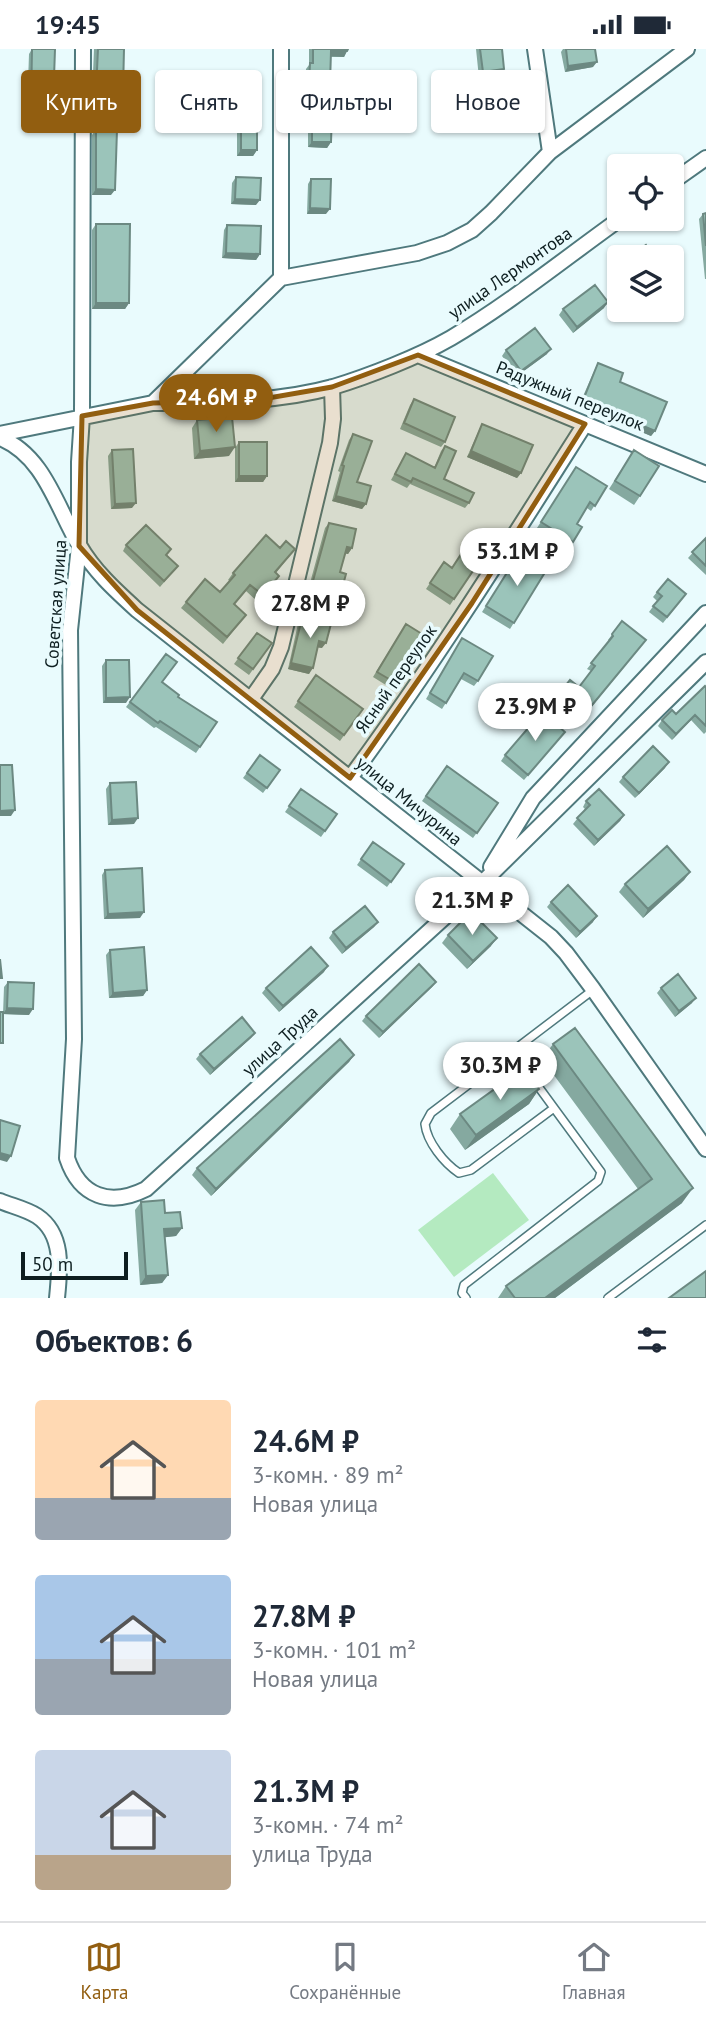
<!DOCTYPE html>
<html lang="ru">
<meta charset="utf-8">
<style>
:root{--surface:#fff;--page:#f6f6f7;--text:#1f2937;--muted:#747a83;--line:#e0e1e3;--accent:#925e10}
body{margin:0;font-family:"PT Sans",sans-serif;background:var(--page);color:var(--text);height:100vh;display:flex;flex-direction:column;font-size:26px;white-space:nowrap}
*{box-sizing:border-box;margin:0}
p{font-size:23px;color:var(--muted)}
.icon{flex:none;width:38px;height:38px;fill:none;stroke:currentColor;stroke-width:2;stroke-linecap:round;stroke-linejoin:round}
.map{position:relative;height:1249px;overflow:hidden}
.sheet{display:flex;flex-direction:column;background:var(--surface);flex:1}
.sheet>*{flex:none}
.banner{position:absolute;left:21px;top:21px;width:665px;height:63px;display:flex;gap:14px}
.buttons{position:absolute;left:607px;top:105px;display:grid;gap:14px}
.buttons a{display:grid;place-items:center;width:77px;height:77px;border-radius:7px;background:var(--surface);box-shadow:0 2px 5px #0004;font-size:35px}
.scale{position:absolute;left:21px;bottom:18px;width:107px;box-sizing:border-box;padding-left:7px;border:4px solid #0d1e20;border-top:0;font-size:19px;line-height:24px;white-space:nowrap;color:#0d1e20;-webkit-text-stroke:5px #e9fbfd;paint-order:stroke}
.price{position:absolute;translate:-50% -60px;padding:0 16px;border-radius:24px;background:#fff;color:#222;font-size:23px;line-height:46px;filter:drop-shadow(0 2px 4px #0008)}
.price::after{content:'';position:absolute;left:50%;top:42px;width:21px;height:16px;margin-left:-10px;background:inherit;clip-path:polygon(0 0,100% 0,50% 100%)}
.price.on{background:var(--accent);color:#fff}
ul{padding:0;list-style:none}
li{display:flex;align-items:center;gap:21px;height:175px;padding:0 35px}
li span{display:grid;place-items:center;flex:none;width:196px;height:140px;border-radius:7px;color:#555}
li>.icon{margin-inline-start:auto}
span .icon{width:84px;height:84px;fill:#fffc;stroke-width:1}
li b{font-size:30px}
h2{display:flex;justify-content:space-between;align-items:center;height:84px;padding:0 35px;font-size:30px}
.chip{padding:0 24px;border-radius:7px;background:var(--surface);box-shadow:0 2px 5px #0004;font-size:24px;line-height:63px}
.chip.on{background:var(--accent);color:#fff}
.status{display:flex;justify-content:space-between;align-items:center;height:49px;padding:0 35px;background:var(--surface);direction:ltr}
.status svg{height:19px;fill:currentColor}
.tabs{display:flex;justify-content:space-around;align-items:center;height:98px;border-top:2px solid var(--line);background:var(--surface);font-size:19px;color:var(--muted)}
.tabs a{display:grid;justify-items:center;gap:4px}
.tabs .on{color:var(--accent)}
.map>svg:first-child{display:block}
.green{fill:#b4eac0}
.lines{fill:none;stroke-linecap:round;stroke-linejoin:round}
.lane-casing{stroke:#4f797d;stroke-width:10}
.street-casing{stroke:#4f797d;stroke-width:18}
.lane{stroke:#fff;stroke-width:7}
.street{stroke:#fff;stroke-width:14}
.wall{fill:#85a9a0}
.shaded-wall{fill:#6c8982}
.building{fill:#9bc4ba;stroke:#6c8982;stroke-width:2}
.marked{fill:#925e10;fill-opacity:0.2;stroke:#925e10;stroke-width:5;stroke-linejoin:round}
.labels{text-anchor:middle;stroke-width:7;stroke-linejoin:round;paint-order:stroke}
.street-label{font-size:18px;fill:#0d1e20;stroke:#e9fbfd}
</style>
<div class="status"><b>19:45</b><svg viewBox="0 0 49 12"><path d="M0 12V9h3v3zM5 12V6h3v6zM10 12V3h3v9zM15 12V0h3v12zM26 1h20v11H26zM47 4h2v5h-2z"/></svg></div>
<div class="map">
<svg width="706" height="1249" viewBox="0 0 706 1249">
<rect width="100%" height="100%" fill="#e9fbfd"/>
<path class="green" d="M493,1124L529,1171L454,1228L418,1181Z"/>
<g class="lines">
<defs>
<path id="lane" d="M513,1003L554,1059
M466,1249L462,1244L464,1236L598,1132L601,1123L554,1059L471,1121L459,1124C444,1114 427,1093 425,1075L431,1064L593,941
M608,1249L706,1176"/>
<path id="street" d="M83,0L82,367L79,413V497L70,581L74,990L67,1109C80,1148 110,1158 146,1140L481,835L706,613
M281,0V229
M535,0L550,103
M672,133L706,109
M418,306L706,425
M153,354C213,353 275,354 333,338C369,327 418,308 451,289C510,254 564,210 620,170
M0,385L153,354L281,229L417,204L447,194L472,181L491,164L550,103L687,0
M0,389C44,406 57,459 79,496C94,522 115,541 137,561L551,888L566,904L593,940L706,1100
M251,650L272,620L281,598L330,394L333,370L332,338
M350,729C434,615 509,495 585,375
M491,818L533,749L706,564
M0,1152C12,1157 26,1160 37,1167C64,1185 60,1220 57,1249"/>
</defs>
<use href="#lane" class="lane-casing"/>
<use href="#street" class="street-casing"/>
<use href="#lane" class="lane"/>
<use href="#street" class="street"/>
</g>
<path class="wall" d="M32,0L53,58L49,64L27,63L29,5Z
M94,0H124L123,42L120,48H92Z
M309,0H348L344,8H330V35L326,41L305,40L306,20L309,16Z
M476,0H502L500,26L479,29Z
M563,0H595L593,18L565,23L561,3Z
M229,28L256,51L252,56L224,55L225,33Z
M476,56L505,77L475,82L472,61Z
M312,65L331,93L327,99L308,98V70Z
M241,73L257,101L253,107H237V79Z
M96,80L111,146H92V86Z
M236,128L256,156L231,155L232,134Z
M311,130L326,165H307L308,135Z
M706,164V230H705L699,170L703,165Z
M96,175L129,254L125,260H92V181Z
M227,176L260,205L256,211L222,209L224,181Z
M620,215V238L610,224L614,219Z
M604,259L573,284L559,266L563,260Z
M506,301L547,305L517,327L502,307Z
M598,314L620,333L655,382L651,387L618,373L619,370L580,354L595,320Z
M414,350L445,393L441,398L400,380L410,356Z
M197,371L229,407L194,410L192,379Z
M482,375L521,424L517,429L467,408L479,381Z
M353,385L357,433L366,455L362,460L332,452L340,423L338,422L349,391Z
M239,393L267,427L263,433H235V399Z
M445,397L444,430L469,454L465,459L410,435L407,439L391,431L406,404L434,419L441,402Z
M112,401L132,459L111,460L108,407Z
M634,401L640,447L634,456L609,440Z
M576,418L607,437L591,462L587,459L577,475L582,478L569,499L537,479Z
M329,474L352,499L348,505L345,504L340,523L336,552L307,545L325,479Z
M706,489V526L688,509Z
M126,496L167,506L178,517L160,538L123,502Z
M280,499L295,500L276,524L275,533L258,553L246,542L234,556L246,566L223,595L181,559L186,553L220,543L230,532L228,531L233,524Z
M520,503L547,520L510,580L482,563Z
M483,507L450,556L426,540L444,513L452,518Z
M657,543L682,550L663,574L649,563L657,552L653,548Z
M303,565L322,599L317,598L309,625L288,620L299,570Z
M622,572L646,591L580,672L554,652L570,631L579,638L591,622L587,620L609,592L608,591Z
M402,581L401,637L397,643L373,628Z
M257,584L272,594L249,626L234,615Z
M459,594L478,632L474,637L461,630L442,660L426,650Z
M166,605L162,634L178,648L217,673L196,704L156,678L154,679L126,658Z
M106,611L126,654H103L102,617Z
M316,626L363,660L340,692L294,658Z
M706,638V683L704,685L691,671L672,691L658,677L662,671L676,665Z
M565,683L524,731L501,712L505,706Z
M260,706L280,721L263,744L243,729Z
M447,717L498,754L473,789L422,752Z
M665,719L635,749L619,733L623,728Z
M110,734L134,775L108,776L106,740Z
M301,740L337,765L321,788L285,763Z
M586,752L624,766L620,772L594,797L573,775L585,760L583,758Z
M373,793L404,815L387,838L357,816Z
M105,821L140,869L104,870L102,826Z
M690,823L684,831L643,869L619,843L625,835Z
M551,853L593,873L576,889L547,858Z
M378,873L374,878L342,905L329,889L333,883Z
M448,886L491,897L467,920L442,894Z
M110,901L147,941L143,947L109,949L106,906Z
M324,923L279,963L262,944L266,939Z
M8,933L29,966L3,965L4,938Z
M436,933L432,938L379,989L362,972L366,967Z
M661,939L692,954L675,968L657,944Z
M255,984L251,989L210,1026L196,1010L200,1005Z
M553,995L682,1154L555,1249H498L506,1237L638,1140L542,1010Z
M354,1006L349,1013L211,1147L192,1126L197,1119Z
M539,1040L529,1055L465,1101L450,1080L460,1065Z
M141,1153L165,1164L182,1179L176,1187L165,1188L168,1226L162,1234L140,1236L135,1161Z"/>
<path class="shaded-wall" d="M331,2H347L344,8L327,7Z
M597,13L593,18L565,23L568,17Z
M504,20L500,26L479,29L483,23Z
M309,34L330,35L326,41L305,40Z
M96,42H123L120,48H92Z
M228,50L256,51L252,56L224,55Z
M31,57L53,58L49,64L27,63Z
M509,72L505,77L475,82L479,76Z
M312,93H331L327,99L308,98Z
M241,101H257L253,107H237Z
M96,140L115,141L111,146H92Z
M235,150L260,151L256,156L231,155Z
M310,159L330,160L326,165H307Z
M226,204L260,205L256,211L222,209Z
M608,253L604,259L573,284L577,278Z
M96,254H129L125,260H92Z
M551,300L547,305L517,327L521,322Z
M584,349L623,365L619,370L580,354Z
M622,368L655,382L651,387L618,373Z
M235,398L229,407L194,410L200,402Z
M471,402L521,424L517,429L467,408Z
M239,427H267L263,433H235Z
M336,447L366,455L362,460L332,452Z
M136,454L132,459L111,460L115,455Z
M347,498L352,499L348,505L343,504Z
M311,539L340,547L336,552L307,545Z
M319,592L326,594L322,599L315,598Z
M291,614L313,619L309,625L288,620Z
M130,648L126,654H103L106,649Z
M695,666L691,671L672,691L676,685Z
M669,713L665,719L635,749L639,744Z
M15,761L11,767H0V762Z
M624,766L620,772L594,797L598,791Z
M138,769L134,775L108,776L112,771Z
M690,823L684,831L643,869L648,860Z
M144,863L140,869L104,870L108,865Z
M597,867L593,873L576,889L580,883Z
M378,873L374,878L342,905L346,899Z
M497,889L491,897L467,920L473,912Z
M328,917L324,923L279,963L283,957Z
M436,933L432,938L379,989L383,983Z
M147,941L143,947L109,949L113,944Z
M696,949L692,954L675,968L679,962Z
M7,959L33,960L29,966L3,965Z
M255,984L251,989L210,1026L214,1020Z
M354,1006L349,1013L211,1147L216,1140Z
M539,1040L529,1055L465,1101L476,1086Z
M0,1104L11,1107L7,1113L0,1111Z
M693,1139L682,1154L555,1249H545Z
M182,1179L176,1187L159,1189L164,1180Z
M168,1226L162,1234L140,1236L146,1227Z"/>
<path class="building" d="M32,0H55L53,58L31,57Z
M98,0H124L123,42H96Z
M313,0H348L347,2H331L330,35L309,34L310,14H313Z
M480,0H502L504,20L483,23Z
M566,0H595L597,13L568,17Z
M229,28L257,29L256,51L228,50Z
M506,51L509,72L479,76L476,56Z
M312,65H332L331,93H312Z
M241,73L257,74V101H241Z
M96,80L117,81L115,141L96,140Z
M236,128L261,129L260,151L235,150Z
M311,130H331L330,160L310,159Z
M706,164V197L703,165Z
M96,175H130L129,254H96Z
M227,176L261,177L260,205L226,204Z
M646,196L655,208H629Z
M620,215V227L614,219Z
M595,236L608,253L577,278L563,260Z
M535,279L551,300L521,322L506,301Z
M598,314L623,324L620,333L667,353L655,382L622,368L623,365L584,349Z
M414,350L455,368L445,393L404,374Z
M232,368L235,398L200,402L197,371Z
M482,375L533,396L521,424L471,402Z
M353,385L372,392L357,433L371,437L366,455L336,447L344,417L342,416Z
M239,393H267V427H239Z
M445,397L456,402L444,430L474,444L469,454L413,429L411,433L395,425L406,404L435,419Z
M133,400L136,454L115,455L112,401Z
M634,401L659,417L640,447L615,432Z
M576,418L607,437L595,457L590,453L577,475L582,478L573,493L541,473Z
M329,474L356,480L352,499L347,498L340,523L346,525L340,547L311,539Z
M146,476L171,500L166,506L178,517L164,532L126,496Z
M266,486L280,499L286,492L295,500L275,523L279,527L263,546L250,536L234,555L246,566L227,588L186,553L205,530L220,543L235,526L233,524Z
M706,489V517L692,503Z
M467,496L483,507L454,550L430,534L444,513L452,519Z
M520,503L547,520L514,574L486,557Z
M668,530L686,545L667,568L653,557L662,547L657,543Z
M303,565L332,571L326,594L319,592L313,619L291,614Z
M622,572L646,591L583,667L558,646L570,631L579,638L595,617L591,614L613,587L612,585Z
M406,575L430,590L401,637L377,623Z
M257,584L272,594L253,620L238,609Z
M462,589L493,607L478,632L464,624L446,654L430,644Z
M166,605L177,613L162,633L179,646L178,648L217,673L200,698L160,672L158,674L130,653Z
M106,611H129L130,648L106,649Z
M316,626L363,660L344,686L298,652Z
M705,637L706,638V677L695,666L676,685L662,671L672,661L676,665Z
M542,663L565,683L528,726L505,706Z
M653,697L669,713L639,744L623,728Z
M260,706L280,721L267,739L247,724Z
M0,716H12L15,761L0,762Z
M447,717L498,754L477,784L426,747Z
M136,733L138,769L112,771L110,734Z
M301,740L337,765L325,782L289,757Z
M599,740L624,766L598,791L577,769L590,756L586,752Z
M373,793L404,815L391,833L361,810Z
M667,797L690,823L648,860L625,835Z
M142,819L144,863L108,865L105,821Z
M568,836L597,867L580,883L551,853Z
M365,857L378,873L346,899L333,883Z
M471,863L497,889L473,912L448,886Z
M144,898L147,941L113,944L110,901Z
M311,898L328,917L283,957L266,939Z
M0,910L2,929H0Z
M419,915L436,933L383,983L366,967Z
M678,925L696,949L679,962L661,939Z
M8,933L34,934L33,960L7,959Z
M0,963H3V994H0Z
M242,968L255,984L214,1020L200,1005Z
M575,979L693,1139L545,1249H515L506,1237L652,1130L553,995Z
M340,990L354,1006L216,1140L197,1119Z
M524,1019L539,1040L476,1086L460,1065Z
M0,1071L20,1077L11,1107L0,1104Z
M164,1151L165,1164L180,1163L182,1179L164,1180L168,1226L146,1227L141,1153Z
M706,1222V1249H669Z"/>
<path class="marked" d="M418,306L585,375L472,554L350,729L137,561L79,497L82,367L153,354L251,352L332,338Z"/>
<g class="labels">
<g class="street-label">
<text transform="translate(510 224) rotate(-35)" y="6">улица Лермонтова</text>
<text transform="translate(570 347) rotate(22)" y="6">Радужный переулок</text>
<text transform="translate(56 555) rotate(-86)" y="6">Советская улица</text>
<text transform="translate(396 630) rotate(-55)" y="6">Ясный переулок</text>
<text transform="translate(409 752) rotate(39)" y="6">улица Мичурина</text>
<text transform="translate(280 992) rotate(-42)" y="6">улица Труда</text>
</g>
</g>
</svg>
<div class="buttons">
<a><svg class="icon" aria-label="locate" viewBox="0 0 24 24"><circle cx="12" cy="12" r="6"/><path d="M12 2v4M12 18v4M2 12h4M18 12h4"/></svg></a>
<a><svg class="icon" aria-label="layers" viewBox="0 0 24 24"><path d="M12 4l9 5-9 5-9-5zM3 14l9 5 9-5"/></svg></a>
</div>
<div class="scale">50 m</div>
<b class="price on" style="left:216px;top:385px">24.6M ₽</b>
<b class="price" style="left:517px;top:539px">53.1M ₽</b>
<b class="price" style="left:310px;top:591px">27.8M ₽</b>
<b class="price" style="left:535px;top:694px">23.9M ₽</b>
<b class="price" style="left:472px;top:888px">21.3M ₽</b>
<b class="price" style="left:500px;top:1053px">30.3M ₽</b>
<div class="banner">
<a class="chip on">Купить</a>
<a class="chip">Снять</a>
<a class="chip">Фильтры</a>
<a class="chip">Новое</a>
</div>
</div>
<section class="sheet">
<h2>Объектов: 6<svg class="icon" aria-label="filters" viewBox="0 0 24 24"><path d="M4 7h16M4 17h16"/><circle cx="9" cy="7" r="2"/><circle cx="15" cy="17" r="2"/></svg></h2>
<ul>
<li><span style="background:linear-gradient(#ffd9b3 70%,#9aa5b1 0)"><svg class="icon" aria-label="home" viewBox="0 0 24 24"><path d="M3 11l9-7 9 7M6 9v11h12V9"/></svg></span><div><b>24.6M ₽</b><p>3-комн. · 89 m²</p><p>Новая улица</p></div></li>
<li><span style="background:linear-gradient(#a9c7e8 60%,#9aa5b1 0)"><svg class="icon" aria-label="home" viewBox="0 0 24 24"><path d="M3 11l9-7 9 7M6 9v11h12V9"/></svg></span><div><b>27.8M ₽</b><p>3-комн. · 101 m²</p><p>Новая улица</p></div></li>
<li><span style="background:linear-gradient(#c9d6e8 75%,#b9a48a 0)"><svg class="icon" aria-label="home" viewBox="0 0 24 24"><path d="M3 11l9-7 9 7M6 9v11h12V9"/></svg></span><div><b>21.3M ₽</b><p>3-комн. · 74 m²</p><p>улица Труда</p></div></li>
</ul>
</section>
<nav class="tabs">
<a class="on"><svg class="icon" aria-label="map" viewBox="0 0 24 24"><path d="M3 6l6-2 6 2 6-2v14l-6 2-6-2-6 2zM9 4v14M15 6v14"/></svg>Карта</a>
<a><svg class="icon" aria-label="saved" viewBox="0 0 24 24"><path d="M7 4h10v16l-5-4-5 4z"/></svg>Сохранённые</a>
<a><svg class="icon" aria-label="home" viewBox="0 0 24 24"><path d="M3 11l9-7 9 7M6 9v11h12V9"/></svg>Главная</a>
</nav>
